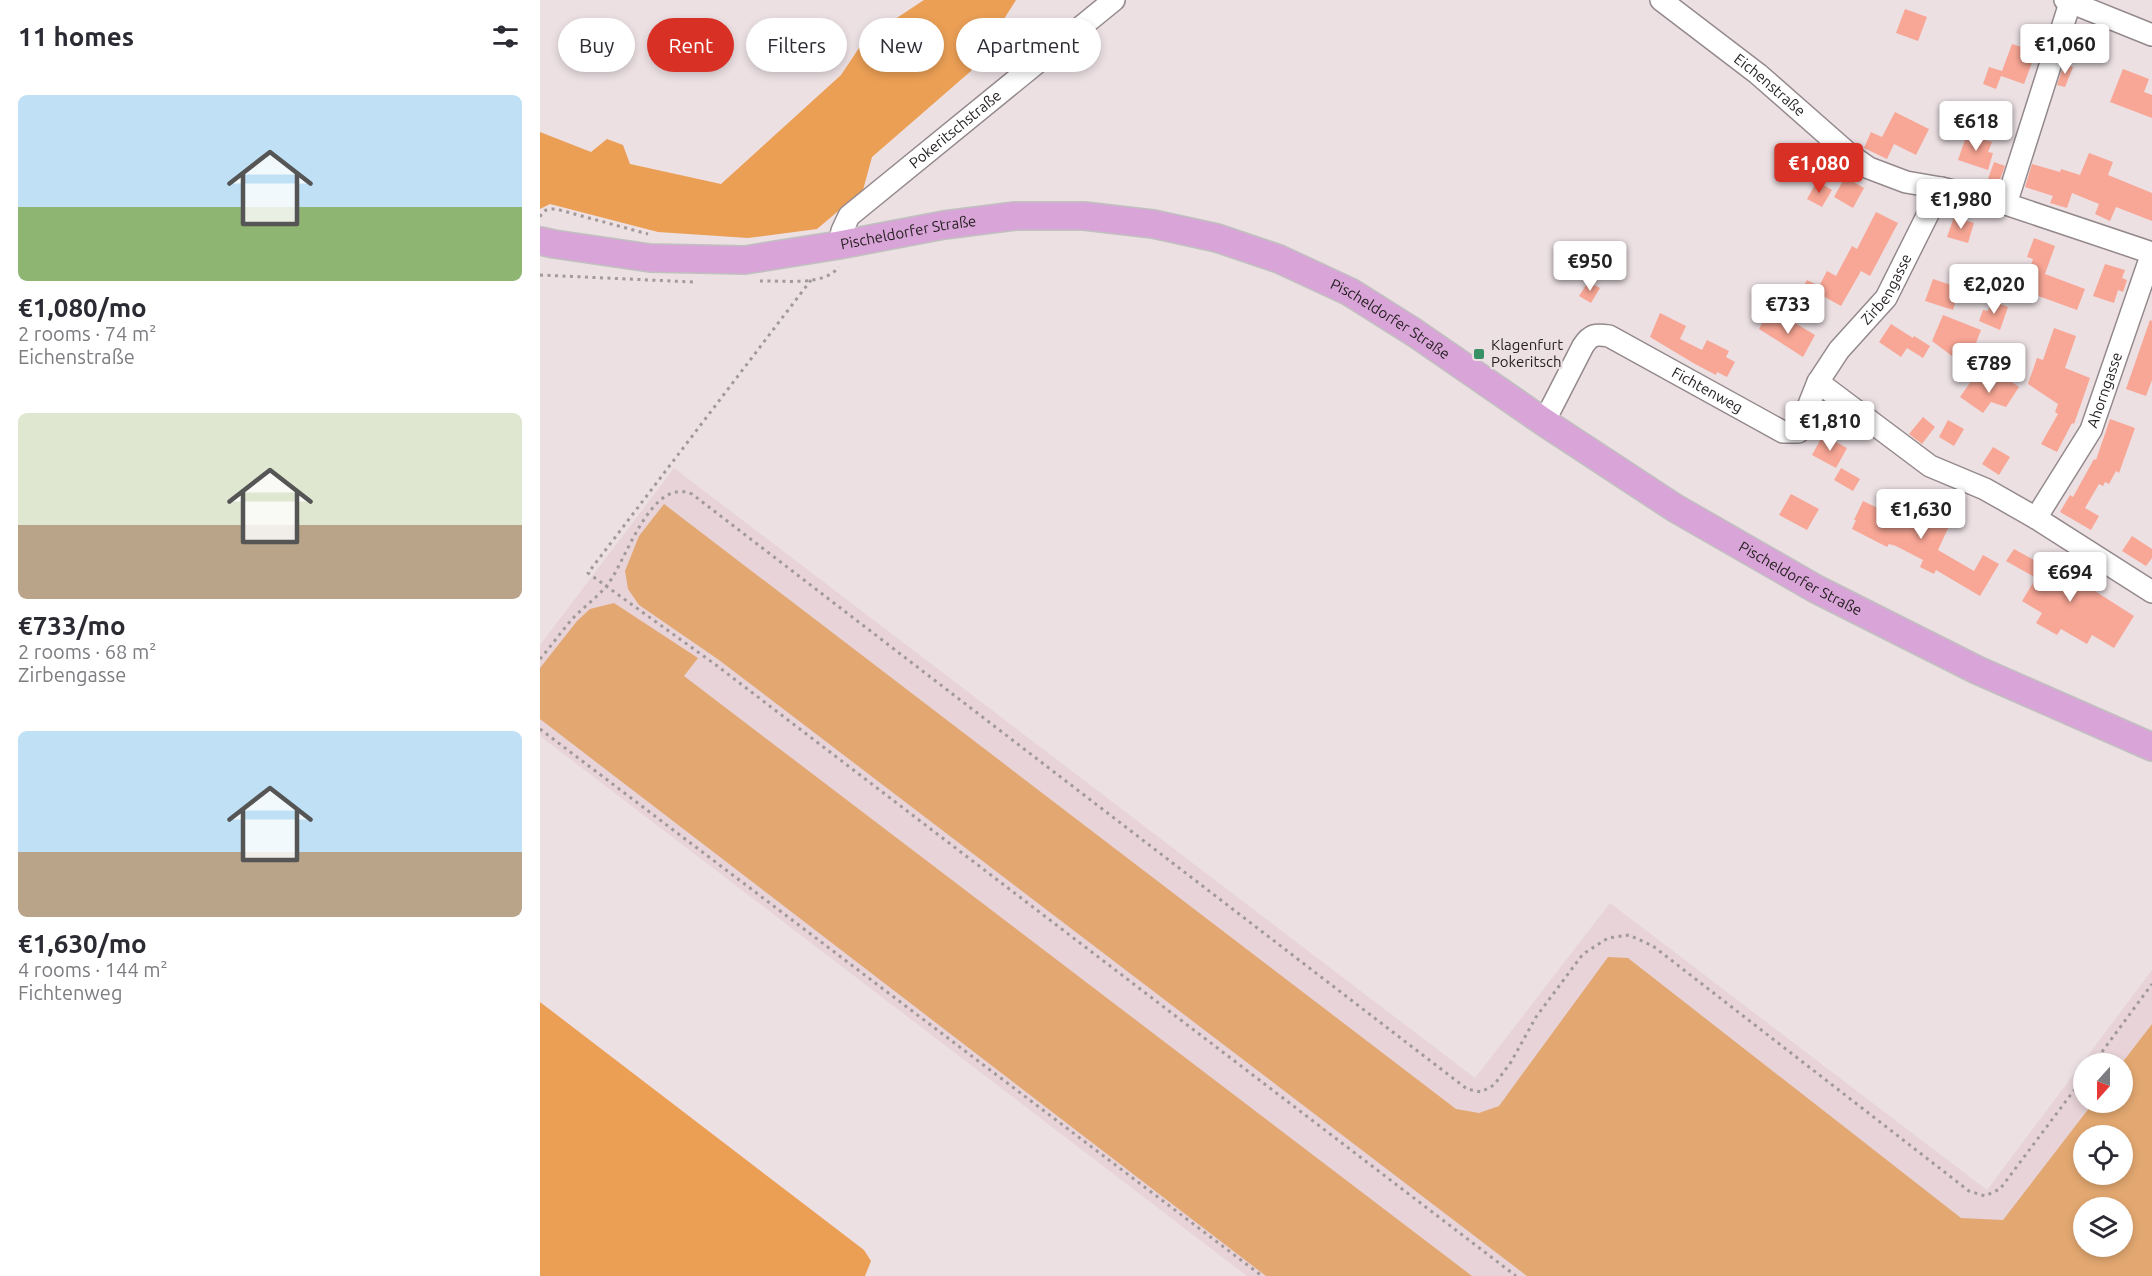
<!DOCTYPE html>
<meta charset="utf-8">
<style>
:root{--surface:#fff;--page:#f2f2f3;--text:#2b2b33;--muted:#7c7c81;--accent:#d93025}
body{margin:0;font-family:Ubuntu,sans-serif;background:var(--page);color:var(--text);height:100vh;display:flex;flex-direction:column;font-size:22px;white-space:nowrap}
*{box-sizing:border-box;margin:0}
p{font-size:20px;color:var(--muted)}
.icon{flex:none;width:33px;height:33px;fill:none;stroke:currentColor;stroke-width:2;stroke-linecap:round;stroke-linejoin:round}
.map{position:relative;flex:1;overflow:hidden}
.panel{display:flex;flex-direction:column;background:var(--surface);width:540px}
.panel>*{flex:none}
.top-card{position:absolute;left:18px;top:18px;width:570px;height:54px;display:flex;gap:12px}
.needle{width:39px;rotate:201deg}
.fabs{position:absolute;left:1533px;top:1053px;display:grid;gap:12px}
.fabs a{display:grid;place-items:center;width:60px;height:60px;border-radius:50%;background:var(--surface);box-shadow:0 3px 9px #0003;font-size:30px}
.price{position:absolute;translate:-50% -51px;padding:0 14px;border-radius:6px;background:#fff;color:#222;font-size:20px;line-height:39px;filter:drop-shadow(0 2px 3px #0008)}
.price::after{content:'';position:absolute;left:50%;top:36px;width:18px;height:14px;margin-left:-9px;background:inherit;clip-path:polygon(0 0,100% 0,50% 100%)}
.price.current{background:var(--accent);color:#fff}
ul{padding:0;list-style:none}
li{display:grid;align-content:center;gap:12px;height:318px;padding:0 18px}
li span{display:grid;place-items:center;height:186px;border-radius:9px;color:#555}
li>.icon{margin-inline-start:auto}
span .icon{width:108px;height:108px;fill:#fffc;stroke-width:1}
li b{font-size:26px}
h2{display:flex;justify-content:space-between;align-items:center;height:72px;padding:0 18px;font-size:26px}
.pill{padding:0 21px;border-radius:27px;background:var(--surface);box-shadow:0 3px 9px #0003;font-size:21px;line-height:54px}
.pill.current{background:var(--accent);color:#fff}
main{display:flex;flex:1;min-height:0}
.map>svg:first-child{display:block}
.built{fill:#e7d3d8;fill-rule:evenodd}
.green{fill:#e3a871;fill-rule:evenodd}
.forest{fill:#eb9f55}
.building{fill:#f8a695}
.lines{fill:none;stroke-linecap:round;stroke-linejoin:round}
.minor-casing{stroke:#94898c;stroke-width:24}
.major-casing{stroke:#c1c0c0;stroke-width:30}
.path{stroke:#a2999b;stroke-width:3;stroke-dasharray:3 4.5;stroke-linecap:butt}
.minor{stroke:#fff;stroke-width:21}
.major{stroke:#d9a4d7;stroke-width:27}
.poi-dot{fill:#389065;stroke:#ece0e3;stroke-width:2}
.labels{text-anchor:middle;stroke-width:4.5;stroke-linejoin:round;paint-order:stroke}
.street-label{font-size:15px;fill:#221e1f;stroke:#ece0e3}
.poi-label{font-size:15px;fill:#221e1f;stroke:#ece0e3;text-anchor:start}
</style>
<main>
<section class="panel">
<h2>11 homes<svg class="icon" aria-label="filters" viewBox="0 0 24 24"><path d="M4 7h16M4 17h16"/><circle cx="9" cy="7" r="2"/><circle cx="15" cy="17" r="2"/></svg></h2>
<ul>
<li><span style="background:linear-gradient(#bfe0f5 60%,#8fb573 0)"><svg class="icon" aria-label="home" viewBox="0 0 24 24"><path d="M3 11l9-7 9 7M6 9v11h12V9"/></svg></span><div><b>€1,080/mo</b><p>2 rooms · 74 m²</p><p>Eichenstraße</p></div></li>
<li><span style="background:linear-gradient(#dfe7d0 60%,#b9a48a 0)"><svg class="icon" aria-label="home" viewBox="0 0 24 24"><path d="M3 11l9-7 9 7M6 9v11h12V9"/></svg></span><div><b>€733/mo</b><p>2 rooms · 68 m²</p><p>Zirbengasse</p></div></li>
<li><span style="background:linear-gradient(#bfe0f5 65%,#b9a48a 0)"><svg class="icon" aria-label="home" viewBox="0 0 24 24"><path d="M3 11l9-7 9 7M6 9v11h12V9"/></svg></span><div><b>€1,630/mo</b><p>4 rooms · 144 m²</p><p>Fichtenweg</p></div></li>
</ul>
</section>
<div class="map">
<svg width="1612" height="1276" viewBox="0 0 1612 1276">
<rect width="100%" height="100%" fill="#ece0e3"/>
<path class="built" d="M134,468L935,1078L1070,903L1447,1190L1612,970V1276H707L0,736V645ZM1544,1064H1582V1102H1544ZM1544,1136H1582V1174H1544ZM1544,1208H1582V1246H1544Z"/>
<path class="green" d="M124,504L916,1109L939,1113L959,1106L1068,957L1088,958L1421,1218L1463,1220L1553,1103L1582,1102V1063L1612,1024V1276H987L179,660L99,605L88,589L85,571L99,536ZM1544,1136H1582V1174H1544ZM1544,1208H1582V1246H1544Z
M74,603L158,658L144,676L932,1276H726L0,719V668L37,621L50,609Z"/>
<path class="forest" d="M384,0H476L431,71L332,157L323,190L277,229L208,238L118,232L10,204L0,209V132L51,152L67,139L83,145L90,164L181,184L301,75L325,39Z
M0,1002L324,1250L331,1261L325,1276H0Z"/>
<path class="building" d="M1365,9L1387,17L1378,41L1356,33Z
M1472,44L1491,50L1488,58L1493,60L1484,84L1461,76L1456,89L1443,84L1449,67L1462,71Z
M1524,64L1533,67L1525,87L1517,85Z
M1583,69L1609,79L1604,92L1612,95V118L1570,102Z
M1355,112L1389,129L1376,155L1354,144L1347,159L1324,148L1331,132L1342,137Z
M1427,134L1452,142L1448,152L1453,153L1448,170L1418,160Z
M1549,153L1573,162L1568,175L1612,193V221L1576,207L1570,221L1555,214L1559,204L1532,193L1527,208L1510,203L1513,196L1485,187L1492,164L1520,172L1521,169L1540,175Z
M1454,162L1465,166L1459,182L1448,179Z
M1305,177L1324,188L1313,208L1294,197Z
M1277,181L1292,190L1282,207L1267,199Z
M1336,212L1358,223L1330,276L1321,271L1301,306L1283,296L1278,306L1259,295L1267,280L1279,286L1287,271L1296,276L1312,246L1317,249Z
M1414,217L1434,223L1428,243L1407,237Z
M1494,238L1515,246L1505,274L1545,289L1537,310L1482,290L1493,259L1487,257Z
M1565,264L1585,270L1582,278L1587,280L1583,292L1578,290L1574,303L1553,296Z
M1393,279L1420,288L1413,310L1385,301Z
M1048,282L1060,288L1051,303L1039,296Z
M1452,301L1468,307L1460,330L1439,321L1443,310L1448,311Z
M1120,313L1146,326L1140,339L1162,350L1167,340L1189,351L1186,357L1195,362L1187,377L1177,372L1176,375L1155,364L1110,337Z
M1227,314L1247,326L1250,320L1275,335L1263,357L1219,329Z
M1403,315L1441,330L1433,351L1421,343L1412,356L1392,341Z
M1610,320L1612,321V380L1606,396L1586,389Z
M1351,324L1373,338L1369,344L1374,336L1390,346L1383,358L1367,348L1361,357L1339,342Z
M1514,328L1536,336L1525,368L1550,378L1534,424L1532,423L1517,452L1501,444L1518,414L1515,412L1518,404L1488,384L1497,358L1503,360Z
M1462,375L1479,387L1466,407L1451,402L1443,413L1420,397L1434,377L1452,389Z
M1383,417L1395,427L1382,444L1369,434Z
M1570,419L1595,428L1579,473L1576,471L1569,484L1565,482L1563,486L1559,484L1545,508L1559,516L1551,530L1520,512L1530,495L1533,497L1554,459L1556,460Z
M1408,420L1424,429L1414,446L1399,437Z
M1283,435L1307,448L1296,468L1272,455Z
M1453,447L1470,457L1459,475L1442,464Z
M1301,468L1320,479L1313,491L1294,480Z
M1352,493L1385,509L1386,507L1409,518L1407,522L1410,524L1398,550L1434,571L1443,555L1459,564L1440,596L1396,570L1394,574L1380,567L1383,560L1356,546L1349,544L1347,547L1312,529L1316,520H1314L1323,501L1344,511Z
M1251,494L1279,509L1267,530L1239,515Z
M1592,536L1612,549V558L1606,566L1582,551Z
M1474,549L1494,560L1497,554L1594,616L1574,648L1552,635L1547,644L1521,629L1517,635L1496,623L1502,613L1482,601L1496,578L1466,561Z"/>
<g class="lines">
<defs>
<g id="minor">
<path id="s1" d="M1121,0L1218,74L1309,154L1329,168L1366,182L1401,188L1466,204L1612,253"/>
<path d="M1525,0L1612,35"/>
<path d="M1466,204L1530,3"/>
<path id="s2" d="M299,245L302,231L309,216L574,0"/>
<path id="s3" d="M1278,382L1299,350L1346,298L1401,188"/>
<path id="s4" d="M1004,422L1043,346C1051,334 1056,334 1069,336L1243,432H1258L1278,382L1390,466L1445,489L1496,518L1612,592"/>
<path id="s5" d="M1496,518L1551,430L1612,253"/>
</g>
<g id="major">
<path id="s6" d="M0,241L14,244L110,258L205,260L299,245L404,225L475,216H544L613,224L677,238L739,259L810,292L875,333L1004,422L1135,508L1276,589L1437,670L1612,747"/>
</g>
</defs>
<use href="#minor" class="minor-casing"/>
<use href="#major" class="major-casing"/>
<path class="path" d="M0,217C3,209 9,209 16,209L108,234
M0,275L153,282
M271,280L48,573L176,665L976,1276
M220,281C244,280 282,287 299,267
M0,659C12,645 23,629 35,616C46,605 59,596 68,584C86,561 111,476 152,494L927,1089L941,1092L954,1085L971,1062L996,1017L1043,954L1068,938L1089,935L1113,946L1429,1191L1445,1196L1460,1189L1544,1077
M0,729L722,1276
M1553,1064L1612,984"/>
<use href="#minor" class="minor"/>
<use href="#major" class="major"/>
</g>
<rect class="poi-dot" x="933" y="348" width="12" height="12" rx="3"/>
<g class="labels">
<g class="street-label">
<text dy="5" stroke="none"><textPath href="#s1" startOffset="138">Eichenstraße</textPath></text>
<text dy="5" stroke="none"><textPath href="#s2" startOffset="168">Pokeritschstraße</textPath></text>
<text dy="5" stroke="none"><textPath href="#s6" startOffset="372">Pischeldorfer Straße</textPath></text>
<text dy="5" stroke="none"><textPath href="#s3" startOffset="116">Zirbengasse</textPath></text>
<text dy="5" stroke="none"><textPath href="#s6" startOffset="876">Pischeldorfer Straße</textPath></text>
<text dy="5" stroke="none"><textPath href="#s4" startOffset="228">Fichtenweg</textPath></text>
<text dy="5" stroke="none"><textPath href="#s5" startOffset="146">Ahorngasse</textPath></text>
<text dy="5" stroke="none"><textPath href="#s6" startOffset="1362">Pischeldorfer Straße</textPath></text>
</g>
<g class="poi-label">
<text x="951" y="350">Klagenfurt<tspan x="951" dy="17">Pokeritsch</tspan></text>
</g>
</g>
</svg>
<div class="fabs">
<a><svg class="needle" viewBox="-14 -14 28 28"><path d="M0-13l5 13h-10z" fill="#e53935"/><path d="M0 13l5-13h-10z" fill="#7c7c81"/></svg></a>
<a><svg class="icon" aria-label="locate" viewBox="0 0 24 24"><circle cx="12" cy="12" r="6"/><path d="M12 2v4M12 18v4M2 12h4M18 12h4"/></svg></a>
<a><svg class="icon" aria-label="layers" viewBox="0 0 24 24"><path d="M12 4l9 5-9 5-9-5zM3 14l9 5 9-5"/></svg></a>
</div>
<b class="price" style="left:1525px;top:75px">€1,060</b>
<b class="price" style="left:1436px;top:152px">€618</b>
<b class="price current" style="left:1279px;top:194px">€1,080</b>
<b class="price" style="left:1421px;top:230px">€1,980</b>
<b class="price" style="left:1050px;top:292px">€950</b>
<b class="price" style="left:1454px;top:315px">€2,020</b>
<b class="price" style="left:1248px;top:335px">€733</b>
<b class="price" style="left:1449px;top:394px">€789</b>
<b class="price" style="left:1290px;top:452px">€1,810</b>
<b class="price" style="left:1381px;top:540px">€1,630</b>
<b class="price" style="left:1530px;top:603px">€694</b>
<div class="top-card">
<a class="pill">Buy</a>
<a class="pill current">Rent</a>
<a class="pill">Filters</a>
<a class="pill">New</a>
<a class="pill">Apartment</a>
</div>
</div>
</main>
